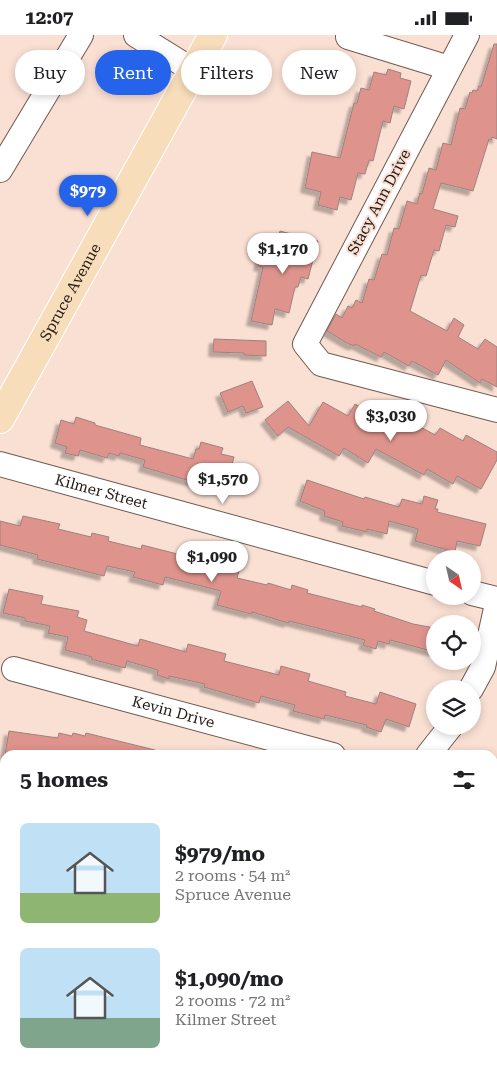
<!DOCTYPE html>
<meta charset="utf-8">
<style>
:root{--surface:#fff;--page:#f6f6f6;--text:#202124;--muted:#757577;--accent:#2563eb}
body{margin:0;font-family:"Roboto Serif",serif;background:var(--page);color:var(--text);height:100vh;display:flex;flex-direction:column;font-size:19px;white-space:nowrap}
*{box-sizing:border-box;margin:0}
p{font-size:16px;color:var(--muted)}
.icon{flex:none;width:28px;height:28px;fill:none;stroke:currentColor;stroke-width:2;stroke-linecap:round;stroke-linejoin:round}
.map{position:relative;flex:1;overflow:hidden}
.panel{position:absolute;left:0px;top:715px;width:498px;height:320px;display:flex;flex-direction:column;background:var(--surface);border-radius:15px 15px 0 0;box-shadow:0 2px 8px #0003}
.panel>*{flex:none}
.banner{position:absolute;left:15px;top:15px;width:468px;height:45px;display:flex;gap:10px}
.needle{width:32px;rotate:146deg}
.buttons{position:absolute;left:426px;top:515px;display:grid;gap:10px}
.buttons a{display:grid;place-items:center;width:55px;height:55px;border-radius:50%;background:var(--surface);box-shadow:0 2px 8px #0003;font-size:25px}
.price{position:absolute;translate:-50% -42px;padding:0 11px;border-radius:18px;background:#fff;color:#222;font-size:16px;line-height:32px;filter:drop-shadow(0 1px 2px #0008)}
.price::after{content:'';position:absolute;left:50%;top:30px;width:15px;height:11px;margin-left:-8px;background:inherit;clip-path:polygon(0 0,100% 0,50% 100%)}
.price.current{background:var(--accent);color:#fff}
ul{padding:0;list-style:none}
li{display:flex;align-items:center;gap:15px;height:125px;padding:0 20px}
li span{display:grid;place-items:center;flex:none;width:140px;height:100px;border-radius:8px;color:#555}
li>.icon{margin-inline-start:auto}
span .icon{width:60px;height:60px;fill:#fffc;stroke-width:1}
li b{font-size:21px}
h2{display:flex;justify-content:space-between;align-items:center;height:60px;padding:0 20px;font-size:21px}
.tag{padding:0 18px;border-radius:22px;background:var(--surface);box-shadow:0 2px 8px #0003;font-size:18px;line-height:45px}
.tag.current{background:var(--accent);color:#fff}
.status{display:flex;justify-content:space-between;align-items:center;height:35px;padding:0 25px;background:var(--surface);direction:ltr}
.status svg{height:14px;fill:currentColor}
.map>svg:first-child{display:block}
.building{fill:#de938c;stroke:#9d827f;filter:url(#shadow)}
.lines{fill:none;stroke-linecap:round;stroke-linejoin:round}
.minor-casing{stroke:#715a51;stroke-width:26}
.major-casing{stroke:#fff;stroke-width:30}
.minor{stroke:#fff;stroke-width:24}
.major{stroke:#f8ddbb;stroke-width:28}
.labels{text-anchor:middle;stroke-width:4;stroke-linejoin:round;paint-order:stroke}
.street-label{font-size:15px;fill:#231915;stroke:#fadfd3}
</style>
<div class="status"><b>12:07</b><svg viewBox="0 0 49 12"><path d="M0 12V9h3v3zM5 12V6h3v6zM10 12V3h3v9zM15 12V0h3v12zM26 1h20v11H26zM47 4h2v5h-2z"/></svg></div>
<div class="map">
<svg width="497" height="1035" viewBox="0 0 497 1035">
<defs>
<filter id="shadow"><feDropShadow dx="-4.5" dy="4.5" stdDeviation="1" flood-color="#0004"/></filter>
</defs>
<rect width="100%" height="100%" fill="#fadfd3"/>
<path class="building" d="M494,9H497V104L492,102L491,105L489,104L473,156L441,148L433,174L458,181L455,192L446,190L439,216L434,215L426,241L421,240L410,276L447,296L454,283L464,290L458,302L478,314L485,304L497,312V352L482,344L480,348L446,325L438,340L412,326L409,331L384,317L381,322L355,309L354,311L347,308L327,296L336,279L342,283L348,271L352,273L356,265L362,268L369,244L374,245L382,219L387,220L394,193L399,194L407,166L417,169L420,158L422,159L429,133L436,135L443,108L451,110L460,73L465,74L470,57L472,58L473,55L477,56L479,51L481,52Z
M388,34L401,38L400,43L411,46L404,74L394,71L390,88L383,86L373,126L369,125L365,139L358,138L351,165L340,162L337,175L318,170L321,157L305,153L312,117L340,123L354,68H357L361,53L369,55L374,37L386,40Z
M280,196L318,206L308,244L301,242L298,252H295L289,278L275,274L272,290L251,286L263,232L258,231L261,220L273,222Z
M214,304L266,306V321L244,320V318L213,317Z
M252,346L263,372L246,378L243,371L228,377L220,358Z
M288,366L309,391L323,367L348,381L355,369L380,383L384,377L407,391L410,386L435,400L440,393L463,406L466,400L497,417V425L481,454L457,441L453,449L427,434L424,440L376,414L368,428L344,413L339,421L288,392L278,401L265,385Z
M76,382L95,388V390L141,403L140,410L193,424L196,414H199L201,407L223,413L221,419L234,422L228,445L210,440L207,451L143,432L145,425L120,418L119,421L109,418L107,423L80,415L78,421L65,418L67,412L55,408L61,385L74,389Z
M307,445L364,464L365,462L399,472L402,464L422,469L424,461L438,465L435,474H438L437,477L486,489L480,511L457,506L455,517L433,511L415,506L418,494L389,486L387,499L367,494V497L342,491L343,487L324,481L325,476L300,466Z
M23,481L60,489L58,494L91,502L92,498L109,502L108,506L141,514L142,510L217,529V531L239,536L237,543L267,550L268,548L291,555L292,550L308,555L307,558L362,572V570L375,574L374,576L413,589L435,593V617L390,605L389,609L378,606L376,614L363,610L365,605L289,586L288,588L252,577L251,579L217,570L221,556L165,542L163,550L133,542L135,537L107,531L104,541L37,524L38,520L0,510V486L20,491Z
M9,554L43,561L41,569L79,576L77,582L87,585L84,596L138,611L140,604L186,617L188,609L226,619L224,626L279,640L281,631L310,639L308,646L346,657L345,661L376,669L380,657L416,669L409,692L386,684L381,697L366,692L367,690L325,680L324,684L293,676L295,670L261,661L259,668L204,652L205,649L169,641V644L157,640L158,635L127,626L125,633L91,624L92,622L65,615L68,602L48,598L50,591L25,586V583L3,578Z
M9,696L58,703L59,698L72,701L73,698L85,701L86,698L155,715V720H61L46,717V720H5Z"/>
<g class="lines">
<defs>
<g id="minor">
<path d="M136,0L194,36"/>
<path d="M467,0L305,309L321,329L497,375"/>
<path d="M348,2L449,33"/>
<path d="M0,135L81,0"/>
<path id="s1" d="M0,429L435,548"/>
<path d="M472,558L497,564"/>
<path id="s2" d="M14,634L333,720"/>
<path d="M471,654L483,632L497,569"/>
<path d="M428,720L451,691"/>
<path d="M0,837L5,838"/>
<path d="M492,952L497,946"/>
<path d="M182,1035L184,1030"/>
<path d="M419,1035L423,1030"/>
</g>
<g id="major">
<path id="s3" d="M0,384L213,0"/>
</g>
</defs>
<use href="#minor" class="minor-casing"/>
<use href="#major" class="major-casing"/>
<use href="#minor" class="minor"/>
<use href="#major" class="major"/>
</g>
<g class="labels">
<g class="street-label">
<text transform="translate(379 167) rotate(-62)" y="5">Stacy Ann Drive</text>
<text dy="5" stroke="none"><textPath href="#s3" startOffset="145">Spruce Avenue</textPath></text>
<text dy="5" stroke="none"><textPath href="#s1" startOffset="105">Kilmer Street</textPath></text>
<text dy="5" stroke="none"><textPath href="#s2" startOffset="165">Kevin Drive</textPath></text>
</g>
</g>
</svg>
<div class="buttons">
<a><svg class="needle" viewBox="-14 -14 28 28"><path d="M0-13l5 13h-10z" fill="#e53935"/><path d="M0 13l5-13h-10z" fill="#757577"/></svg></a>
<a><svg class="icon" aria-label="locate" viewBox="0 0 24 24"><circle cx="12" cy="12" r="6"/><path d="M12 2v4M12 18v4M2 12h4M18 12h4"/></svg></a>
<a><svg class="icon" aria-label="layers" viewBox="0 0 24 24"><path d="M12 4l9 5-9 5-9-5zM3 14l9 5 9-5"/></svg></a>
</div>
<b class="price current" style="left:88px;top:182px">$979</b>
<b class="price" style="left:283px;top:240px">$1,170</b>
<b class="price" style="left:391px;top:407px">$3,030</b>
<b class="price" style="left:223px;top:470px">$1,570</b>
<b class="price" style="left:212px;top:548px">$1,090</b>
<div class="banner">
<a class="tag">Buy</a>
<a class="tag current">Rent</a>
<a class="tag">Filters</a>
<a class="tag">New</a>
</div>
<section class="panel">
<h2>5 homes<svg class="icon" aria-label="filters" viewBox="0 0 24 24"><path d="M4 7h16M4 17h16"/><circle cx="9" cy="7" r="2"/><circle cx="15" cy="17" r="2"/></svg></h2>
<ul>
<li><span style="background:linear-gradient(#bfe0f5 70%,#8fb573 0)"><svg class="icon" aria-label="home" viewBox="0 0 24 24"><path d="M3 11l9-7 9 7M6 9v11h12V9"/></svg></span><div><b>$979/mo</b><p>2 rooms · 54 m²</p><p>Spruce Avenue</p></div></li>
<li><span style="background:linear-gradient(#bfe0f5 70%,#7fa58c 0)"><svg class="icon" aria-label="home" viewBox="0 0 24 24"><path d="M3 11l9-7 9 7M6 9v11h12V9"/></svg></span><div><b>$1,090/mo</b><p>2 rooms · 72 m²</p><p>Kilmer Street</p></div></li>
</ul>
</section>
</div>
